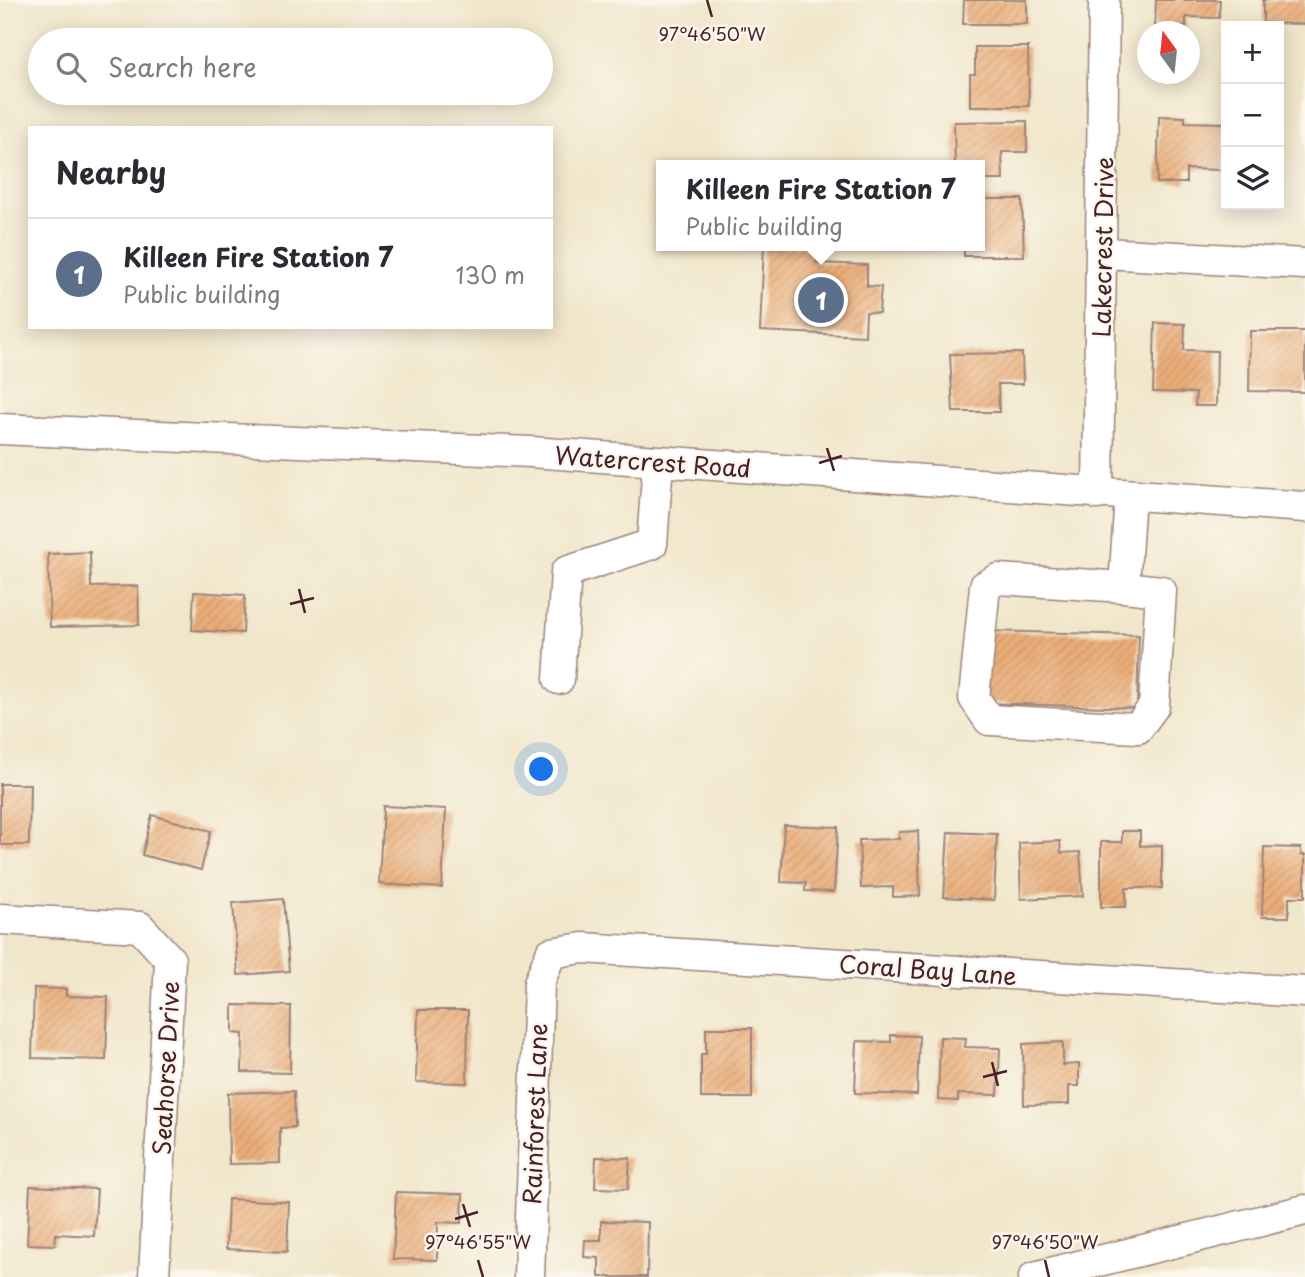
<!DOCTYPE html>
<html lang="en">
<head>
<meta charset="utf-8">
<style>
	:root { --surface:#fff; --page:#f2f2f3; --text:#2b2b33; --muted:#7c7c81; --line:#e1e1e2; --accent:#d1495b }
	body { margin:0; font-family:"Playpen Sans",sans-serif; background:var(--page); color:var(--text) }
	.controls { position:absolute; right:21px; top:21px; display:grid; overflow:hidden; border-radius:0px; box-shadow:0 4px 18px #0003 }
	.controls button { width:63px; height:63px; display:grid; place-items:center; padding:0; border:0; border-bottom:2px solid var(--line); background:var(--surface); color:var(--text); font:35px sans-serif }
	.compass { position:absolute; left:1137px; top:21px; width:63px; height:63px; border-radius:50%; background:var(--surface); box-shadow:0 4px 18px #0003; rotate:345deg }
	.you { position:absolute; left:542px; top:770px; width:24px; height:24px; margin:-18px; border:5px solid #fff; border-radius:50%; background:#1a73e8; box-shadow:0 0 0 10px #1a73e833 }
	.badge { display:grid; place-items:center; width:46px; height:46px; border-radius:50%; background:var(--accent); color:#fff; font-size:23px; font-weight:700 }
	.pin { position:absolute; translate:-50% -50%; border:4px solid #fff; box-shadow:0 2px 7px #0006 }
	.popup { position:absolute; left:656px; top:160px; width:329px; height:91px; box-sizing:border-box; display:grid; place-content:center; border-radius:0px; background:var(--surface); filter:drop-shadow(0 2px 5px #0005); font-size:23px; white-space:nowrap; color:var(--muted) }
	.popup b { font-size:26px; color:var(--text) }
	.popup::after { content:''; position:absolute; left:50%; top:100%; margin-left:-14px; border:14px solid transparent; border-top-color:var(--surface) }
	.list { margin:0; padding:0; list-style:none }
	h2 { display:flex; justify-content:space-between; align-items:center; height:91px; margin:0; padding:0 28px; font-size:30px }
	h2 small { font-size:23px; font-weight:400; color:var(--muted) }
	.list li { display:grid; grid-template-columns:46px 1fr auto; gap:21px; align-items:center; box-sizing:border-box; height:112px; padding:0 28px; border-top:2px solid var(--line) }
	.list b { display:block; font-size:26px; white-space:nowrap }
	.list p { margin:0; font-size:23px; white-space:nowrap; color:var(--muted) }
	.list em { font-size:23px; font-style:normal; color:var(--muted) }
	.icon { flex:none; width:38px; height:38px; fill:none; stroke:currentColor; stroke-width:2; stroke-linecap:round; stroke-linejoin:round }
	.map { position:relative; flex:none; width:1305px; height:1277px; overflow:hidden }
	.search { position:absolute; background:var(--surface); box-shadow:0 4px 18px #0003; left:28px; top:28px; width:525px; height:77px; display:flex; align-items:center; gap:18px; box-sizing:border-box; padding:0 24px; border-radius:38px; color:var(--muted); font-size:26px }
	.panel { position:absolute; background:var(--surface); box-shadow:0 4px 18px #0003; left:28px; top:126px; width:525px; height:203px; border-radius:0px }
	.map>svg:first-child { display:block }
	.building { fill:url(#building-hatch) }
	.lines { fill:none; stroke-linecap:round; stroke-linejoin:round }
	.minor-casing { stroke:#9d827a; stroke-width:33 }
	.minor { stroke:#fff; stroke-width:30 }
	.ticks { fill:none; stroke:#4a1f2b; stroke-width:2.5 }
	.labels { text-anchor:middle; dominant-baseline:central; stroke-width:5; stroke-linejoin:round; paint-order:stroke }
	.street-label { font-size:24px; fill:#4a1f2b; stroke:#fbf7ec }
	.ticks-label { font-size:18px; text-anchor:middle; fill:#4a1f2b; stroke:#fbf7ec; stroke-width:5; stroke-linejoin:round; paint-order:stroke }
</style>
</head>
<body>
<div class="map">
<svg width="1305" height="1277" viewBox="0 0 1305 1277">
	<defs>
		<pattern id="building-hatch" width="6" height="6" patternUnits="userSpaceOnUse" patternTransform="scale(1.75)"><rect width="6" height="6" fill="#eaad78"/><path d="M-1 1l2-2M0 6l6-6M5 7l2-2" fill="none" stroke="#ca9468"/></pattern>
	</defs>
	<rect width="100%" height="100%" fill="#fbf7ec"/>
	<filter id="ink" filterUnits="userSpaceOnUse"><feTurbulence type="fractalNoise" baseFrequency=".0143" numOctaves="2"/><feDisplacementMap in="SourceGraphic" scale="14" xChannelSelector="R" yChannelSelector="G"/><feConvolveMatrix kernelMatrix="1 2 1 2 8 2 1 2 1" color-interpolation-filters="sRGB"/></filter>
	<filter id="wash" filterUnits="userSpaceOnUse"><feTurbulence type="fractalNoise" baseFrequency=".00686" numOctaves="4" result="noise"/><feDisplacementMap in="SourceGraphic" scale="28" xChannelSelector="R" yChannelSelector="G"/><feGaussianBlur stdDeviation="1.57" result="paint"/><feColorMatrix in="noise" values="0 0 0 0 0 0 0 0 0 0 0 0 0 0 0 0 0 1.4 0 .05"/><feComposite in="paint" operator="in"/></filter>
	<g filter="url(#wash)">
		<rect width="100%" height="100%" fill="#f0e6ca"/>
		<g id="blocks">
			<!-- building -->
			<path class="building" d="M964 0H1027V24H963Z
				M1156 0H1220L1219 18 1186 17V27L1155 26Z
				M1263 0H1305V24L1263 23Z
				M975 47H1028L1029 106H970V74H975Z
				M1159 116 1185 117V122L1225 123 1224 170 1186 169V183H1157Z
				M1027 121V152H1002L1003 180H980V165H955L954 122Z
				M980 199H1022L1024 256H964V246H980Z
				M764 246 818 247 817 263 867 265V286L881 287 879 313 866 312 865 336 760 331Z
				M1155 323 1185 324 1184 350 1217 351 1216 406H1195L1196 393 1153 392Z
				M1250 331H1305V392L1249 391Z
				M1022 353 1023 384H998L999 412H953L950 354Z
				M90 552 91 587 138 586 139 625 50 627 48 554Z
				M194 592 245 595 243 633 192 630Z
				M985 631 1139 635 1137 708 983 703Z
				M0 784H30L29 845H0Z
				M383 806 446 809 442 888 379 884Z
				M152 815 211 831 201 870 142 855Z
				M784 825 838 827 834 892 805 891 806 883 781 882Z
				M918 831 920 896 893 897V887L861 888 859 840 899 839V832Z
				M1122 831H1140V846L1162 845V888H1126V907H1101V842H1122Z
				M948 832 997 834 994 900 944 897Z
				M1060 841 1061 853 1080 852 1083 896 1021 899 1019 843Z
				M1264 847 1301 848V855H1305V897H1289V917H1262Z
				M283 899 289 971 238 975 233 903Z
				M34 988 66 989V996L108 997 106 1060 32 1058Z
				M233 1005 291 1006 290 1073 242 1072 243 1034 233 1033Z
				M418 1010H468L467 1083 416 1082Z
				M706 1028H752V1098H701V1054H706Z
				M891 1035 919 1036 917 1095 855 1093 857 1041 891 1042Z
				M940 1037 966 1038 965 1047 1000 1048 998 1095 958 1094V1101L938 1100Z
				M1063 1042V1065L1079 1064V1086H1069V1104L1024 1105 1023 1044Z
				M294 1091 295 1127 280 1128V1163L229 1164 228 1093Z
				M596 1157 630 1158 628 1189 595 1188Z
				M30 1186 97 1189 94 1236 56 1234 55 1245 27 1244Z
				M396 1192 463 1194 462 1223 438 1222 437 1260 393 1259Z
				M228 1199 289 1202 287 1252 226 1249Z
				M601 1221 648 1222 647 1277H599V1258L584 1257 585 1240H601Z"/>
		</g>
	</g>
	<g filter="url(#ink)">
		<use href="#blocks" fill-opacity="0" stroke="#9d827a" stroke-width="2"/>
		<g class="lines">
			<!-- minor casing -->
			<g class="minor-casing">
				<path id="minor" d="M1103 253 1305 264
					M0 429 531 452 1305 507
					M1098 494 1104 0
					M1124 587 1161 591 1154 706 1138 728 989 720 974 698 985 586 998 579 1124 587 1130 495
					M559 679 566 572 652 544 658 462
					M0 919 140 927 170 960 154 1277
					M529 1277 539 983 551 953 582 948 1305 992
					M1034 1277 1305 1210"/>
			</g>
			<!-- minor -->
			<use href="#minor" class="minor"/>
		</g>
	</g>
	<!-- ticks -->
	<path class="ticks" d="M707 0 712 17M827 448 834 471M819 463 842 456M299 589 305 613M290 604 314 598M992 1062 998 1086M983 1077 1007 1071M463 1204 470 1227M455 1219 478 1212M478 1260 483 1277M1045 1260 1049 1277"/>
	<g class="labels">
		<!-- street labels -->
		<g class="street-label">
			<text transform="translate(1102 247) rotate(-89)">Lakecrest Drive</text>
			<text transform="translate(653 461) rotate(4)">Watercrest Road</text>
			<text transform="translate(928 969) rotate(4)">Coral Bay Lane</text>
			<text transform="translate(165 1068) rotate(-87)">Seahorse Drive</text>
			<text transform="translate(534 1114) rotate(-88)">Rainforest Lane</text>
		</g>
	</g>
	<g class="ticks-label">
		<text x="712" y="41">97°46'50"W</text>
		<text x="478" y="1249">97°46'55"W</text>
		<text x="1045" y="1249">97°46'50"W</text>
	</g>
</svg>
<div class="controls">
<button>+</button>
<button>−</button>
<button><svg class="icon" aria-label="layers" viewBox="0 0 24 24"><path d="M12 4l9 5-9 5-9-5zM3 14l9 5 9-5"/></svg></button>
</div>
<svg class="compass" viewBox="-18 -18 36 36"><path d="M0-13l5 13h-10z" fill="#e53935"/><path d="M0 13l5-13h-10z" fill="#7c7c81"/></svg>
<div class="you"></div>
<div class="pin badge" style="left:821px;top:300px;background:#5c6f8a">1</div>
<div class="popup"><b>Killeen Fire Station 7</b>Public building</div>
<div class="search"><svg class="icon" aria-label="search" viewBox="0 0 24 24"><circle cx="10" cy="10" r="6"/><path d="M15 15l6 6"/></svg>Search here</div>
<section class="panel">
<h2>Nearby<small></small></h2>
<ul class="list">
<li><span class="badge" style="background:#5c6f8a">1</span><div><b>Killeen Fire Station 7</b><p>Public building</p></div><em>130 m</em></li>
</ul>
</section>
</div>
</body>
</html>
